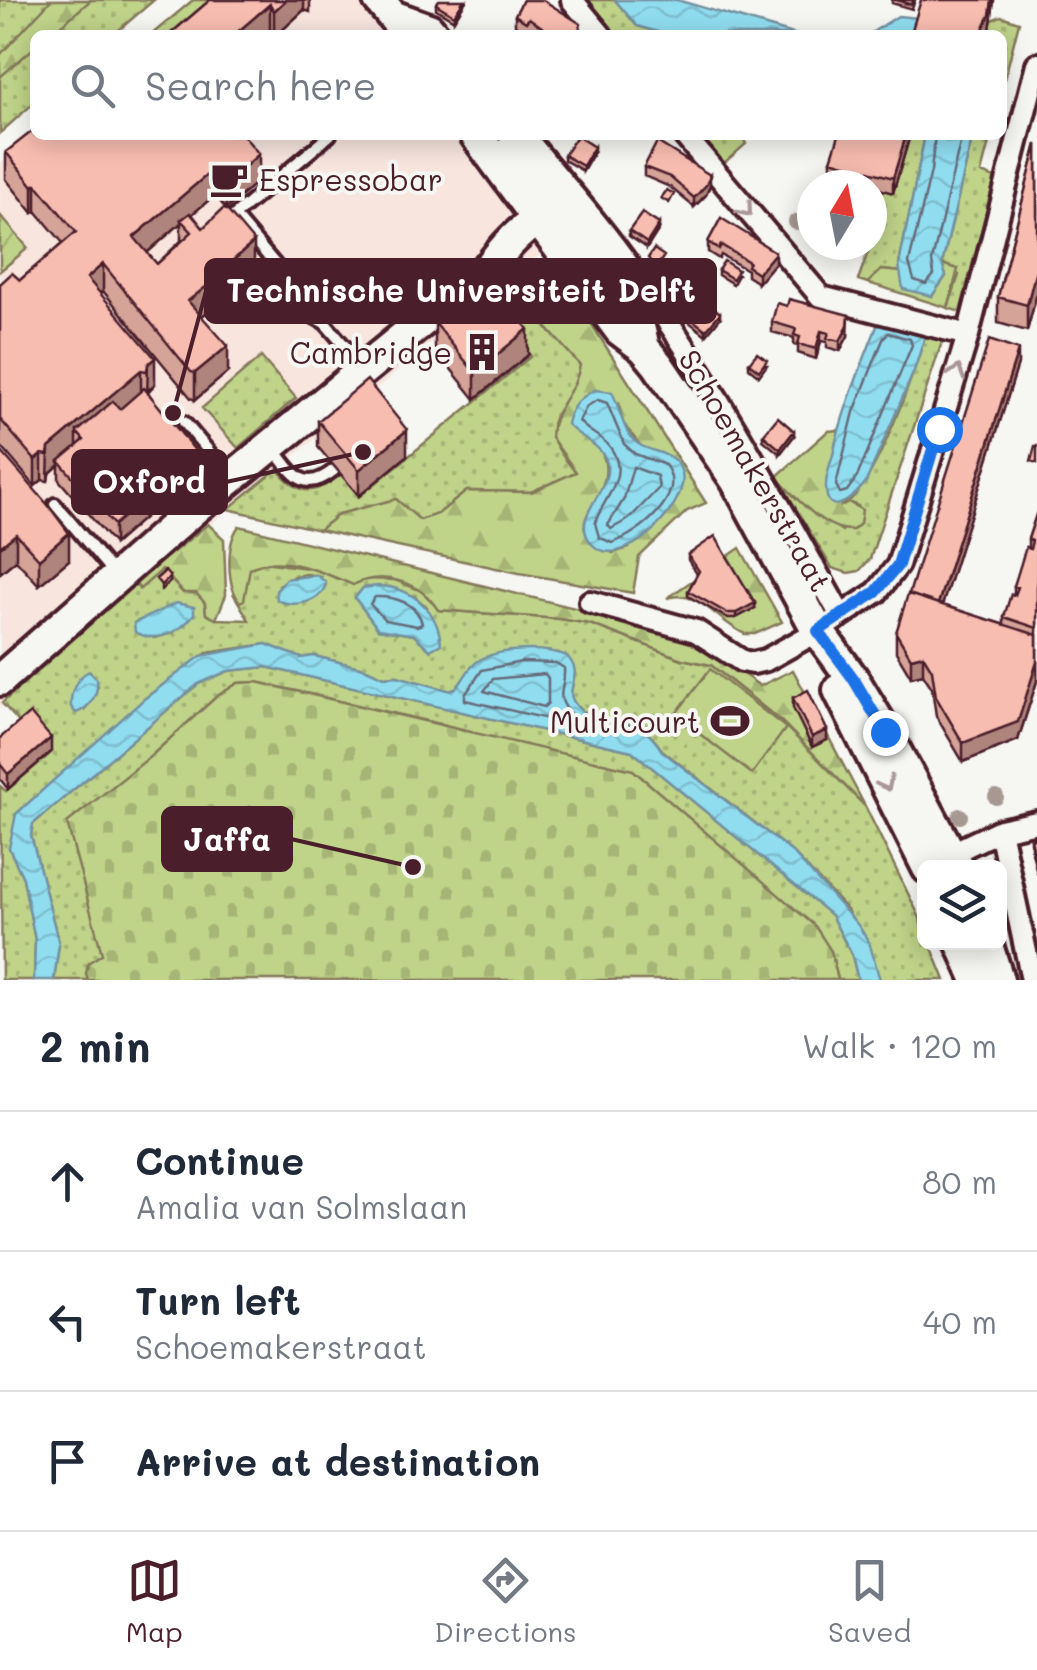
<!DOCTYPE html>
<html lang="en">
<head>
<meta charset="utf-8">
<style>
	:root { --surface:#fff; --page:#f2f2f3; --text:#1f2937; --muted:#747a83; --line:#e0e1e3; --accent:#4a1f2b }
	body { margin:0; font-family:Mali,sans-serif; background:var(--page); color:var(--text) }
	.controls { position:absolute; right:30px; bottom:30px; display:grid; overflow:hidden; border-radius:15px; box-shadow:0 5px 25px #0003 }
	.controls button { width:90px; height:90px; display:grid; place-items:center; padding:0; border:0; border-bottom:2px solid var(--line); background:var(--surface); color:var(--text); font:50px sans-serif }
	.compass { position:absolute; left:797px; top:170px; width:90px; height:90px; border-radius:50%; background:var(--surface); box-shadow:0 5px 25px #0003; rotate:10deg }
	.stop { position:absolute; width:30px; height:30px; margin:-22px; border:8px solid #1a73e8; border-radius:50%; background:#fff }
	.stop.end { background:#1a73e8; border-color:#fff; box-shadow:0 2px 10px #0008 }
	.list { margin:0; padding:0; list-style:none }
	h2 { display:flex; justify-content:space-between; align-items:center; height:130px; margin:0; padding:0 40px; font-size:42px }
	h2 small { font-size:32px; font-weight:400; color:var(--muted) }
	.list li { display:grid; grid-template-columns:65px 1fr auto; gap:30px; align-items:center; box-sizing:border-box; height:140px; padding:0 40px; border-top:2px solid var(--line) }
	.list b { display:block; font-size:38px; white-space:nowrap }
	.list p { margin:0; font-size:32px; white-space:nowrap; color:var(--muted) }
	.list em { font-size:32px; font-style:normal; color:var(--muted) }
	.icon { flex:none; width:55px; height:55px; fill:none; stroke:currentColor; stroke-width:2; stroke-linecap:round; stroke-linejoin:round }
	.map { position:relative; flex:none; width:1037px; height:980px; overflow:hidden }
	.search { position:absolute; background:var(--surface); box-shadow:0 5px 25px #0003; left:30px; right:30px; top:30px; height:110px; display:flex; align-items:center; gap:25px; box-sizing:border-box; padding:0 35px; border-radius:15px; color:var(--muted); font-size:38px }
	.sheet { height:550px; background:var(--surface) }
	nav { display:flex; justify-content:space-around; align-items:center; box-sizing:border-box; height:140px; border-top:2px solid var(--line); background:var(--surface); font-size:28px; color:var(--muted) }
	nav a { display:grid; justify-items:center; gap:5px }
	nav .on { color:var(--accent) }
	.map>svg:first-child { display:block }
	.built { fill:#f7e5de }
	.grass { fill:url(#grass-dots); stroke:#84795a; stroke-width:2.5; fill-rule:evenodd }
	.forest { fill:url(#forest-firs); stroke:#84795a; stroke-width:2.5; fill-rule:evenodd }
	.cemetery { fill:url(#cemetery-stones); stroke:#84795a; stroke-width:2.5 }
	.garden { fill:url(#garden-furrows); stroke:#84795a; stroke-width:2.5 }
	.pitch { fill:#bfd389; stroke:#84795a; stroke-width:2.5 }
	.water { fill:url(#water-waves); stroke:#7491a1; stroke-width:2.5 }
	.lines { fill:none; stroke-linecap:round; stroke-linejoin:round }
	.shore { stroke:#666b7a; stroke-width:2.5 }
	.lane-casing { stroke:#4a1f2b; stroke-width:18 }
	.street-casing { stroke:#4a1f2b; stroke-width:28 }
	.secondary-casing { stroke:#4a1f2b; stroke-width:38 }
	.lane { stroke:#f6f6f2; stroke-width:10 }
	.street { stroke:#f6f6f2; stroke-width:20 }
	.secondary { stroke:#f6f6f2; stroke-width:30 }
	.tree { fill:#a79891 }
	.wall { fill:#d5a398; stroke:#4a1f2b; stroke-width:2.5; fill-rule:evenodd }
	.shaded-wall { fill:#ae847c; stroke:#4a1f2b; stroke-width:2.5 }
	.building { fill:#f8bdb1; stroke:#4a1f2b; stroke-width:2.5 }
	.oneway { stroke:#a99598 }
	.route { stroke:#1a73e8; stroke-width:12 }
	.labels { text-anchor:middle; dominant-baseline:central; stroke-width:8; stroke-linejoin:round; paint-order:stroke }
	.poi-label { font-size:30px; fill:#4a1f2b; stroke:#f6f6f2; text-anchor:end }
	.street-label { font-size:30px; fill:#4a1f2b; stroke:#f6f6f2 }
	.leader { fill:none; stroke:#4a1f2b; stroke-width:4 }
	.callout-dot { fill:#4a1f2b; stroke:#f6f6f2; stroke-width:4 }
	.callout { fill:#4a1f2b; stroke:#4a1f2b; stroke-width:4 }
	.callout-label { font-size:32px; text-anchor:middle; font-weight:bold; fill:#fff }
</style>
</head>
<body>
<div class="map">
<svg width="1037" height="980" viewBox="0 0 1037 980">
	<defs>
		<pattern id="grass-dots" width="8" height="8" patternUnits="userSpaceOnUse" patternTransform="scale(2.5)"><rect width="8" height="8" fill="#bfd389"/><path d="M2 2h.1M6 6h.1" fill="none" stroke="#a6b576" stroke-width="1.8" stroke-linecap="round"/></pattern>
		<pattern id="forest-firs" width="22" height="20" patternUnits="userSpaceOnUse" patternTransform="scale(2.5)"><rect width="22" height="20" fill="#bfd389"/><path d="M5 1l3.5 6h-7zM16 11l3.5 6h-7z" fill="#a6b576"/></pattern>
		<pattern id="cemetery-stones" width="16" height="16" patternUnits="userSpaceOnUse" patternTransform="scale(2.5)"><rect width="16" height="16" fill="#bfd389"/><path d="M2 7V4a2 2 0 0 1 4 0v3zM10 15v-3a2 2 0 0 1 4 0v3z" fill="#a6b576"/></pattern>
		<pattern id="garden-furrows" width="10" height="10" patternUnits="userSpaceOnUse" patternTransform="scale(2.5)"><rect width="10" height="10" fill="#bfd389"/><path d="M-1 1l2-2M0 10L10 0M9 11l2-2" fill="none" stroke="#a6b576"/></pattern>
		<pattern id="water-waves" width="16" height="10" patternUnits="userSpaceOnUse" patternTransform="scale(2.5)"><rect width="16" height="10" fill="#90ddf0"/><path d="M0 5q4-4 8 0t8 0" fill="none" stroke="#7ebdce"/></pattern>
	</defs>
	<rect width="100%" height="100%" fill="#f6f6f2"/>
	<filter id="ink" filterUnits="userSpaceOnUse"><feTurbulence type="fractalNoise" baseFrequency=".01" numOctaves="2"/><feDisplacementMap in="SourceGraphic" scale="20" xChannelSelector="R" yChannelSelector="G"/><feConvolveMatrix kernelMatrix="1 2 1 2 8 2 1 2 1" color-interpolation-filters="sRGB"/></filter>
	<g filter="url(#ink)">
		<!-- built -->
		<path class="built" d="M197 0H392L419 35H155Z
			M35 135H497L571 229 166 561 0 709V164Z"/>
		<!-- grass -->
		<path class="grass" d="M0 0H154L113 35H35V102L0 133Z
			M193 0H236L194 35H151Z
			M584 0H615L637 26 668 35H615Z
			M1001 16 1019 22 1002 89V35H988L992 20Z
			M701 135H742L746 144 724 163Z
			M910 135H925L899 265 901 272 881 270 868 283 858 280 877 227 872 222V187L893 192Z
			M973 135H991L981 173 995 178 960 312 948 308 959 275 942 264Z
			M510 287 580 365C572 416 523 414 576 472L531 492 467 491 438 514 420 520 411 513 339 514 319 530 228 509 277 469C300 497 314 496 341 474L360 496 531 356 489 306Z
			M926 333 944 336 870 559 859 571 848 573 832 568 776 477 797 499 842 531 858 506 848 502C877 480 915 370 926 333Z
			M261 357 296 398 238 448 202 408Z
			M264 562 315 569 336 578 395 580 422 591 439 610 560 619 590 624 682 659 711 665 781 722 865 806 920 918 924 942 930 943 945 980H880L847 910 792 852 662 750C632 703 604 742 570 698L573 682 559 653C531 650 495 648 473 668 463 675 462 686 451 691L397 676 384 677 364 668 314 656 301 658 266 644 207 653 144 699 9 848 23 878 35 940 34 980H2L0 786 6 791 52 752 31 726 25 729 2 703 135 583 139 589 161 569 183 593H196L205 603 206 614 216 619 249 620 233 593 239 602 250 568ZM307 574 320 577 300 603 294 602 279 585 294 576ZM390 587 414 596 427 607 430 650 414 635 378 629 355 598 363 588ZM163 611 173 633 154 638 136 622ZM90 671 98 686 85 709 80 678Z
			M266 667 632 751 831 915 852 956 858 980H838L831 951 471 731 257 682 238 683 216 697 151 756 102 955 86 974 88 980H54L59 944 31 835 33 824 198 684 228 671Z"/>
		<!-- forest -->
		<path class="forest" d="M51 0H91L50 35H35V47L0 77V55Z
			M942 264 958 269 948 308 868 283 881 270 901 272 903 277 932 296 946 276Z
			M528 282 587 317 706 503 687 511 639 557 633 593 519 573 319 530 339 514 396 499 420 520 438 514 467 491 531 492 576 472 551 437C554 404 576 393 580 365L510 287ZM619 405 623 423 640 445 629 548 613 553C544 524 625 499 601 451Z
			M839 430 834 449 841 506 848 502 862 510 860 524 853 530C825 532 795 497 776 477L828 431Z
			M208 524 224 539 226 595 216 619 206 614 205 603 196 593H184L162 570 140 589 135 583Z
			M239 526 677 633 704 646 760 686 793 670 865 806 781 721 711 665 682 659 590 624 560 619 438 610C421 582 383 570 353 585 323 572 282 553 250 568L244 600 240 602C226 585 226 543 239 526Z
			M740 548 782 622 755 634H745C717 622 700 588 667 598Z"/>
		<!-- cemetery -->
		<path class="cemetery" d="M257 682 633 770 815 926 831 951 838 980H88L86 974 88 963 102 954 67 823 151 756 216 697 238 683Z"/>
		<!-- garden -->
		<path class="garden" d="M0 215 28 248 0 271Z"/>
		<!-- pitch -->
		<path class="pitch" d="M710 669 786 728 752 774 675 715Z"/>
		<!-- water -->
		<path class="water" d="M615 0H677L797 35H668L637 26Z
			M898 16 920 18 915 35H868Z
			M925 135H973L942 264 946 276 932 296 903 289 899 265Z
			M879 321 926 333 914 371 866 482C855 497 825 523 826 485 826 476 830 464 833 455 843 408 862 365 879 321Z
			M595 390 612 392C621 409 622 434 640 445 656 454 676 452 682 473 690 506 619 575 592 544 567 516 616 490 606 460 600 444 578 437 567 424 571 406 579 398 595 390Z
			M316 575 326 582C323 603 294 608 277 600L276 591 286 579Z
			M378 586C412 587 438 610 441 644L430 650 414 635 378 629 355 598 363 588Z
			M176 603 194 607V614C180 633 156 644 135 632L134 623Z
			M266 644 301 658 314 656 364 668 384 677 397 676 451 691C464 685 465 669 478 661 498 648 545 647 567 656 590 681 551 690 588 716 616 737 634 706 662 751L792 852 858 925 869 942 880 980H858L852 955 831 915 632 751 266 667 228 671 198 684 33 824 31 835 59 944 54 980H34L35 940 23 878 9 848 16 814 144 699 201 656Z
			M89 671 97 679C99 694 90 708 76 713L71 707C70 692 76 678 89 671Z"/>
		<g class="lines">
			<!-- shore -->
			<path class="shore" d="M935 135 931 171 909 263 914 280 926 284 934 275 932 261 962 135
				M888 333 910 339 912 345 857 477 847 491 840 493 836 485 854 412 884 337Z
				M598 400 607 403 624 444 635 454 665 465C689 495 639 534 612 543L599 537 595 523C603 498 631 476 610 447 602 436 587 432 579 421L587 406Z
				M633 467 657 476 659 488 629 519 611 529 608 525 624 499Z
				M375 597C394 596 418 603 422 624L417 626 385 620 370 604Z
				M521 662 556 663 564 668C566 692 551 694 575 719L574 725 465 700V695L482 670Z
				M545 674 548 678V703L544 707 484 691 493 679Z"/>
			<!-- lane casing -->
			<g class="lane-casing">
				<path id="lane" d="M303 297 315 301 325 323 362 366
					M325 323 312 316 303 297 234 216 330 135
					M184 422 229 475
					M275 450C294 475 304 494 334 470
					M55 504 116 576"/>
			</g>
			<!-- street casing -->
			<g class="street-casing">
				<path id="street" d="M572 0 601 35
					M390 10 432 25 440 35
					M523 135C562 182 602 227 637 277 714 384 777 501 841 616
					M684 135 821 297 968 335
					M590 602 696 631 742 661 753 663 766 660 818 631 877 592 898 565 968 335 1037 64
					M1000 830 1032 980
					M942 858 1000 830 1037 822"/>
			</g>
			<!-- secondary casing -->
			<g class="secondary-casing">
				<path id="secondary" d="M379 0 408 35
					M476 135 620 330 644 348 658 365 736 480 818 631 853 679 885 732 958 868
					M512 149 636 314 644 348
					M0 680 195 508 491 265C510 240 530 220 560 209
					M839 690 928 868
					M961 942 978 980
					M986 942 998 980"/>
			</g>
			<!-- lane -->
			<use href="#lane" class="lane"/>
			<!-- street -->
			<use href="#street" class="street"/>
			<!-- secondary -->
			<use href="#secondary" class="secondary"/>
		</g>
		<!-- trees -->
		<g class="tree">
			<circle cx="796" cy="222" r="8"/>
			<circle cx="996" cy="797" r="8"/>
			<circle cx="960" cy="816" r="8"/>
		</g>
		<!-- wall -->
		<path class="wall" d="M210 0H310V12L304 10 277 35H273L270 30 265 35H169Z
			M466 0 454 20 436 9V4Z
			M523 0 580 35H541L529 28 526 32 515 25V15Z
			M892 0H915L912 9 892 3Z
			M994 0 990 30 987 35H912V30Z
			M243 135 259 180 226 209 215 195 192 214 203 228 254 269 231 289 230 294 201 317 228 372 195 400 191 398 103 291 100 293 155 384 148 392 197 471 114 544 59 480V465L49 474 48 481 42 480 35 486 0 445V284L20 280 63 243 36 211 33 213 6 179V152L48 137ZM181 223V241L157 264 147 253Z
			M910 135 893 193 872 187V185H867L831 174V160Z
			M1037 144V293L1027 331 998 323V297Z
			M594 152 583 171 564 160V155Z
			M644 167 710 185 706 195 694 207 670 187 644 176Z
			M721 218 775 263 758 283 747 276V270L721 255 719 259 708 252V242Z
			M659 229 647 248 629 236V231Z
			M718 270 738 275 733 284 718 275Z
			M787 306 849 315 848 336 840 351 827 347V342L821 341 816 359 798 353V346L794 345V338L772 332V322Z
			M689 317 720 318 706 335 689 322Z
			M435 323 528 355 475 399 435 349Z
			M749 363 767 365 759 376 749 368Z
			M1018 364 942 605 1004 625V617L1014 595V586L1028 548V539L1037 512V681L1018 740 963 762 936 716 932 688 923 674 911 677 896 652V633L909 594Z
			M318 421 407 456 359 496 318 447Z
			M763 435 794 436 780 454 763 440Z
			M0 450 69 560 39 585 16 560 0 573Z
			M688 555 755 608 736 618H727L688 596V591L697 574 688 560Z
			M793 698 827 740 812 747 793 708Z
			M0 738 51 752 8 789 0 779Z
			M1037 837V873L1031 848V839Z"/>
		<!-- shaded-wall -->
		<path class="shaded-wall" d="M286 0H304V10L277 35H274V11Z
			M464 0 466 1 454 20V15Z
			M992 0H994L990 30 987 35H980Z
			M270 4V30L265 35H234Z
			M906 135H910L893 193V178Z
			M594 147V152L583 171V166Z
			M259 154V180L226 209V183Z
			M215 168V195L183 222 181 220V223L134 264V237Z
			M710 175V185L706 195 694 207V198Z
			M36 184V211L33 213V186Z
			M659 224V229L647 248V243Z
			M254 242V269L231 289 230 294 188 327V301Z
			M775 253V263L758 283V273Z
			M103 264V291L87 304V278Z
			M1037 266V293L1027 331V305Z
			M720 313V318L706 335V330Z
			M848 326V336L840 351V341Z
			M528 329V355L475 399V373Z
			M821 331V341L816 359V349Z
			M228 346V372L195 400V373Z
			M1018 350V364L937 622V607Z
			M155 358V384L148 390 147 397 148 364Z
			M141 370V396L84 440 77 432V451L59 461V465L49 474 48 481 49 448Z
			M407 430V456L359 496V470Z
			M794 431V436L780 454V449Z
			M197 453V471L114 544V525Z
			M42 454V480L35 486V460Z
			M69 533V560L39 585V559Z
			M16 534V560L0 573V547Z
			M170 577V582L161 590V585Z
			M755 603V608L736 618V613Z
			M923 655V674L911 677V658Z
			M1037 662V681L1018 740 963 762V743Z
			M827 730V740L812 747V737Z
			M51 738V752L8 789V774Z"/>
		<!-- building -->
		<path class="building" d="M210 0H286L274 11 270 4 234 35H169Z
			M439 0H464L454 15 436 4Z
			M523 0H543L581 24 578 34 553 35 529 18 526 22 515 15Z
			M897 0H913L912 5Z
			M921 0H992L990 15 980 35H929L912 30Z
			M35 129V135H47L48 137 51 135H243L259 154 226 183 215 168 134 237 157 264 192 232 181 220 190 213 203 228 223 209 227 210 254 242 231 262 230 268 188 301 228 346 195 373 191 372 103 264 87 278 155 358 148 364 147 371 141 370 49 448 48 455 42 454 35 460 0 419V284L12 273 20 280 76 232 36 184 33 186 6 152Z
			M839 135H906L893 178 831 160Z
			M577 136 594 147 583 166 564 155Z
			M657 142 710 175 706 185 694 198 670 177 644 167Z
			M1037 144V266L1027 305 998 297Z
			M667 190 674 194 669 203 661 198Z
			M642 213 659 224 647 243 629 231Z
			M721 218 774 251 775 253 758 273 747 266 749 262 721 245 719 249 708 242Z
			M654 249 664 256 656 268 648 258Z
			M724 261 738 270 733 279 718 270Z
			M487 280 528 329 475 373 435 323Z
			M704 299 720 313 706 330 689 317Z
			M789 299 849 315 848 326 840 341 827 338 829 333 821 331 816 349 798 344 800 337 794 335 796 329 772 322 777 303 787 306Z
			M989 340 1018 350 938 604 909 594Z
			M757 353 767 360 759 371 749 363Z
			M367 380 407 430 359 470 318 421Z
			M144 388 197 453 114 525 59 461 84 440 77 432 113 401 120 409Z
			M778 417 794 431 780 449 763 435Z
			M1035 446H1037V463L1031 461Z
			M0 450 48 505 69 533 39 559 16 534 0 547Z
			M1037 512V628L1004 617 1011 594 1015 595 1018 587 1014 586 1026 547 1030 549 1032 541 1028 539Z
			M715 536 755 603 736 613H727L688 591 699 571 688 555Z
			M165 571 170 577 161 585 156 579Z
			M908 594 1037 635V662L1018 722 963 743 936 697 932 670 923 655 911 658 896 633Z
			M808 690 827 730 812 737 793 698Z
			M30 713 51 738 8 774 0 764V738Z
			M1037 837V863L1031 839Z"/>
		<!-- one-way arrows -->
		<defs><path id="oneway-chevron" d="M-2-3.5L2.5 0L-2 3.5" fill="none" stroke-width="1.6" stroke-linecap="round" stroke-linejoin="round" transform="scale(2.5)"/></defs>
		<g class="oneway">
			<use href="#oneway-chevron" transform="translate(746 210) rotate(50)"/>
			<use href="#oneway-chevron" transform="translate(957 372) rotate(-73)"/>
			<use href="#oneway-chevron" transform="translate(886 784) rotate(63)"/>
		</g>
	</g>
	<g class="lines" filter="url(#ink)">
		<!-- route -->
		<path class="route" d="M885 732 853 678 818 631 876 592 898 565 939 429"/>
	</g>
	<!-- icons -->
	<defs>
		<g id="cafe-bare" transform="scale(3)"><path d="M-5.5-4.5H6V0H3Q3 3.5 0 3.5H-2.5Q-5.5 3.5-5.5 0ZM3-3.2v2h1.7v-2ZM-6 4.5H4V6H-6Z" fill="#4a1f2b" stroke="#f6f6f2" stroke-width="2.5" paint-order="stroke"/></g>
		<g id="building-bare" transform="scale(3)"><path d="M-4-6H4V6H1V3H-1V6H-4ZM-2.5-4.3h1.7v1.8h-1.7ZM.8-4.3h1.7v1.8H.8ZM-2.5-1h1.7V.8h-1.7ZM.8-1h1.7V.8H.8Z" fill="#4a1f2b" stroke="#f6f6f2" stroke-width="2.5" paint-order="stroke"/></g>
		<g id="stadium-bare" transform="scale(3)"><path d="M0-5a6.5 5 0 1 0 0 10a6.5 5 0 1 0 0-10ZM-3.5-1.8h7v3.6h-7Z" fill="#4a1f2b" stroke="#f6f6f2" stroke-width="2.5" paint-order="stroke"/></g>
	</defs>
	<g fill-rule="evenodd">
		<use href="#cafe-bare" x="229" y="179"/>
		<use href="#building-bare" x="482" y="352"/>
		<use href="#stadium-bare" x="730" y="721"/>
	</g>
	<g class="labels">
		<!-- poi labels -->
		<g class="poi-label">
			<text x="259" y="179" text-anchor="start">Espressobar</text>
			<text x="452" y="352">Cambridge</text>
			<text x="700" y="721">Multicourt</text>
		</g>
		<!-- street labels -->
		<g class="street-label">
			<text transform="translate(756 470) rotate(60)">Schoemakerstraat</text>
		</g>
	</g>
	<!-- callouts -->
	<path class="leader" d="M173 413L206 291M363 452L226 482M413 867L291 839"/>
	<g class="callout-dot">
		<circle cx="173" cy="413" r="10"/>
		<circle cx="363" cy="452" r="10"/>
		<circle cx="413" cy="867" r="10"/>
	</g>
	<g class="callout">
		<rect x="206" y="260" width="509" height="62" rx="10"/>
		<rect x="73" y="451" width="153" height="62" rx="10"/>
		<rect x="163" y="808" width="128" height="62" rx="10"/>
	</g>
	<g class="callout-label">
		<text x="461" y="302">Technische Universiteit Delft</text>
		<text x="149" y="493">Oxford</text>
		<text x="227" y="851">Jaffa</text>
	</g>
</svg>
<div class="controls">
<button><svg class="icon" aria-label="layers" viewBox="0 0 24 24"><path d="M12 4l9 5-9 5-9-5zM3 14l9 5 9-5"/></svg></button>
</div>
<svg class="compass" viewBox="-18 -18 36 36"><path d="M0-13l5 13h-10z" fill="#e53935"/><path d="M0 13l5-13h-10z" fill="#747a83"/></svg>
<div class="stop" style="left:939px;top:429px"></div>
<div class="stop end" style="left:885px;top:732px"></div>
<div class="search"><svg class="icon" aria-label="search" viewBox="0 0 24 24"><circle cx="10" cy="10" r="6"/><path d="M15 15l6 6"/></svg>Search here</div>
</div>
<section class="sheet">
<h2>2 min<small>Walk · 120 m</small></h2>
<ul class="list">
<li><svg class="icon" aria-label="ahead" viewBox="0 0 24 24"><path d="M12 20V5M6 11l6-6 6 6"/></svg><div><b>Continue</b><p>Amalia van Solmslaan</p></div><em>80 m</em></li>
<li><svg class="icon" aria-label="left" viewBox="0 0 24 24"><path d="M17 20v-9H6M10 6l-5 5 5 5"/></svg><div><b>Turn left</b><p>Schoemakerstraat</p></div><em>40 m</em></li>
<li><svg class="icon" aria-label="arrive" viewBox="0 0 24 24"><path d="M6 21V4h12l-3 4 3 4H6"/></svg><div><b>Arrive at destination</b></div></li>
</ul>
</section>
<nav>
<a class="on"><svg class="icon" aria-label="map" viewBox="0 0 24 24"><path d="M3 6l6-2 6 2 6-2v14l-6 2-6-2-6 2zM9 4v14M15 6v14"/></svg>Map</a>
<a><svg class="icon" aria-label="directions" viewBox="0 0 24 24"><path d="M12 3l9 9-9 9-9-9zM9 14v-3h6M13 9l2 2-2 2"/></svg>Directions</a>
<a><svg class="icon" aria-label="saved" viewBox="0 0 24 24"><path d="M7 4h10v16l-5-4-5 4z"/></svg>Saved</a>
</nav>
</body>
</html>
